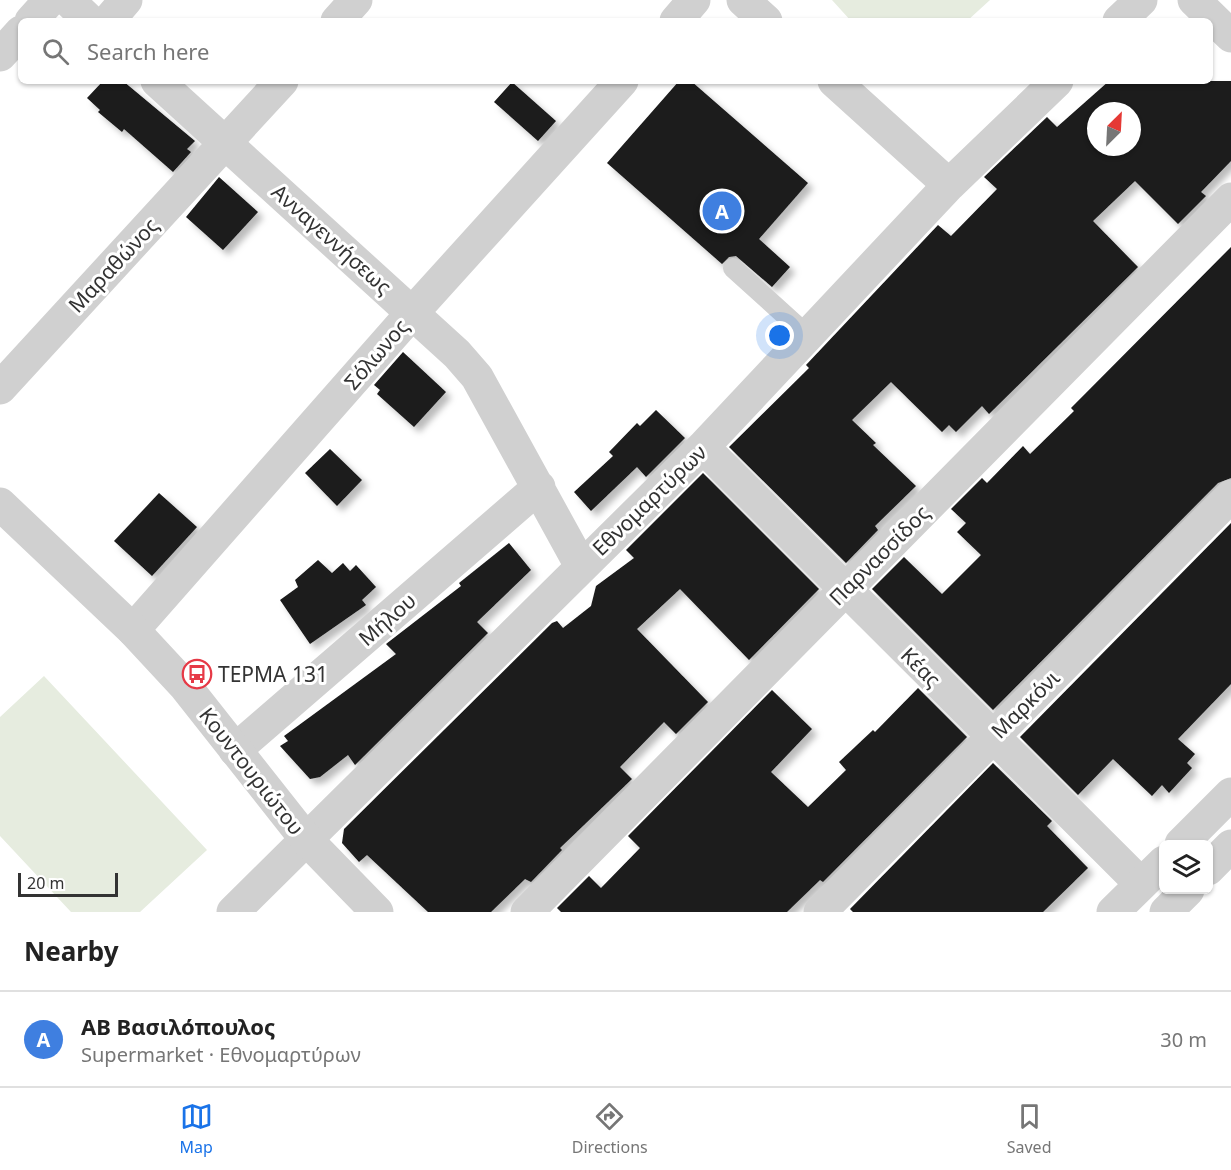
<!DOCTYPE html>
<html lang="en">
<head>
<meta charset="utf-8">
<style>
	:root { --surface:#fff; --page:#f2f2f2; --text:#222; --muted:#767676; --line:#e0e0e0; --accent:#1a73e8 }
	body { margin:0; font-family:"Noto Sans",sans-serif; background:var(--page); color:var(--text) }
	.controls { position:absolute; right:18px; bottom:18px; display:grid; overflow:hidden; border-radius:9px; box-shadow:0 2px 4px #0004 }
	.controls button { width:54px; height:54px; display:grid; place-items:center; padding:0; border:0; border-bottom:2px solid var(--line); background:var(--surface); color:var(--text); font:30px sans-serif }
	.compass { position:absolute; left:1087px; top:102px; width:54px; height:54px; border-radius:50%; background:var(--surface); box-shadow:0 2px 4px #0004; rotate:24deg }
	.scale { position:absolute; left:18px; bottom:15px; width:100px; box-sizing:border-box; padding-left:6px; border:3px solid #333; border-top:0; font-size:16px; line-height:21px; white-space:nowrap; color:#333; -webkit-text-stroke:4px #fff; paint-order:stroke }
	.you { position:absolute; left:780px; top:336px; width:21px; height:21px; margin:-15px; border:4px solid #fff; border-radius:50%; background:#1a73e8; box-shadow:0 0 0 9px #1a73e833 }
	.badge { display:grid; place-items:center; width:39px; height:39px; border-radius:50%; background:var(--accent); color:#fff; font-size:20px; font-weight:700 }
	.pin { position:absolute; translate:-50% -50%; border:3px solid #fff; box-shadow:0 2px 6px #0006 }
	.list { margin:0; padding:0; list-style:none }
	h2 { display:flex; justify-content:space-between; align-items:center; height:78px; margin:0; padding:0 24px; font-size:26px }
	h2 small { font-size:20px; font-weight:400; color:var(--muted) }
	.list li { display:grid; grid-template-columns:39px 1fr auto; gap:18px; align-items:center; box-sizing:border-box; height:96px; padding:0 24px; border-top:2px solid var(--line) }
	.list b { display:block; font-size:22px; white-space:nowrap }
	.list p { margin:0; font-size:20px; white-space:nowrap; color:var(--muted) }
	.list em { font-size:20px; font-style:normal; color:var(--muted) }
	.icon { flex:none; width:33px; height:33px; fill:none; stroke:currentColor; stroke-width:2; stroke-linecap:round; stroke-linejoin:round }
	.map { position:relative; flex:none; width:1231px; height:912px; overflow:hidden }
	.search { position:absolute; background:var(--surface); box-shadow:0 2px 4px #0004; left:18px; right:18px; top:18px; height:66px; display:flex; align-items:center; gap:15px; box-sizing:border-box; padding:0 21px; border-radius:9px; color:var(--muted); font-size:22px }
	.sheet { height:174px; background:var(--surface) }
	nav { display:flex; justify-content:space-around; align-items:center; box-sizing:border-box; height:84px; border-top:2px solid var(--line); background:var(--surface); font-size:16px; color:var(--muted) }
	nav a { display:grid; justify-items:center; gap:3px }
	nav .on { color:var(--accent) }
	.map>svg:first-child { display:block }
	.park { fill:#e6ecdf }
	.building { fill:#1a1a1a; fill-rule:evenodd; filter:url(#shadow) }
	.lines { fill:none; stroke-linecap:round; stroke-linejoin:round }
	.service { stroke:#d0d0d0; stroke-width:20 }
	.minor { stroke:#d0d0d0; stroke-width:33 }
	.tertiary { stroke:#d0d0d0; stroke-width:33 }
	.labels { text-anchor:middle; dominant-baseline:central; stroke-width:6; stroke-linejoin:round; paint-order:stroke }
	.street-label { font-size:21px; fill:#333; stroke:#fff }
	.poi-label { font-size:21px; fill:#333; stroke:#fff; text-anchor:start }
</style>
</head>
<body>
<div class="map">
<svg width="1231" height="912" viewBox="0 0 1231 912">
	<defs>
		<filter id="shadow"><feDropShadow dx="5.5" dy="5.5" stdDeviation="3" flood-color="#0004"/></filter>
	</defs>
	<rect width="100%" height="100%" fill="#fff"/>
	<!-- park -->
	<path class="park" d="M832 0H990L967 21H851Z
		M44 676 207 850 140 912H71L0 836V717Z"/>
	<!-- building -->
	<path class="building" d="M103 81H123L195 141 187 149 191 152 173 172 124 129 122 132 98 112 100 110 87 98Z
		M679 81H691L808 183 759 239 790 267 772 287 736 256 729 257 722 264 607 163Z
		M1109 81H1231V161L1201 192 1206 196 1178 224 1135 181 1093 221 1138 267 989 414 982 406 956 432 949 425 942 432 891 382 852 420 876 443 873 445 916 486 875 526 878 530 846 563 729 447 809 368 806 365 938 225 951 236 997 189 984 177 1047 117 1057 127ZM1096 111H1132V147H1096Z
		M512 82 556 121 538 141 494 102Z
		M219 177 258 212 223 250 186 217Z
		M1231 247V478L1218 483 993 710 872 589 904 557 942 594 981 555 957 532 966 523 951 509 982 478 987 483 1023 446 1030 454 1074 411 1071 408Z
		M403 352 446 392 414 427 377 394 380 390 374 385Z
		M656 410 685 438 646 477 637 467 591 511 574 492 613 456 609 452 637 423 640 426Z
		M330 449 362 480 337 506 305 473Z
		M703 473 819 589 749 660 680 589 637 629 708 702 676 734 664 722 620 767 632 779 560 848 562 850 531 882 525 879 491 912H428L367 855 359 862 342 843 344 829 552 623 557 621 563 628 591 606 596 586 634 558 626 550Z
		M159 493 197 527 152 576 114 541Z
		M1231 523V684L1178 739 1195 754 1187 763 1192 768 1169 793 1162 785 1152 796 1113 759 1078 795 1020 737Z
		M509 543 531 570 477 622 488 633 355 765 348 755 320 777 310 779 280 746 288 741 284 736 396 654 386 644 461 586 459 583Z
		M318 560 332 573 343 563 350 571 356 565 376 587 362 600 366 605 310 644 280 600 298 587 295 580Z
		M918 688 967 737 823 882 820 880 787 912H561L557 908 589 876 601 888 640 848 628 836 772 690 812 729 771 772 808 807 846 770 839 762 873 730 875 732Z
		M993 763 1052 821 1047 826 1088 868 1043 912H853L850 909Z"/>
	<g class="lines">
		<!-- service -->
		<path class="service" d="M733 268 808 336"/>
		<!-- minor -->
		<path class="minor" d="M68 0 90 21
			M743 0 766 21
			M1194 0 1231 36
			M31 21 50 0
			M108 21 126 0
			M337 21 356 0
			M676 21 694 0
			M1119 21 1141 0
			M0 55 21 32
			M157 81 457 354 477 377 581 566
			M834 81 949 185
			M0 388 282 81
			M703 447 1141 884
			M133 630 413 312 622 81
			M235 750 539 487
			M233 912 703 447 949 185 1057 81
			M527 912 1231 199
			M820 912 1231 496"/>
		<!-- tertiary -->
		<path class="tertiary" d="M0 504 133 630 185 686 305 838 377 912
			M1181 844 1231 794
			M1208 869 1231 846
			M1113 912 1164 862
			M1166 912 1188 890"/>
	</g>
	<!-- icons -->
	<defs>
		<g id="bus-ring" transform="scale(1.5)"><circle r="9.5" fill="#fff" stroke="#e63946" stroke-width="1.5"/><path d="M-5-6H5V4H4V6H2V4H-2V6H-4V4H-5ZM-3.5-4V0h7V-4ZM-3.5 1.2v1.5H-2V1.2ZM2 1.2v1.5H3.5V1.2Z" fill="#e63946"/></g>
	</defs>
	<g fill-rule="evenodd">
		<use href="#bus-ring" x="197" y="674"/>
	</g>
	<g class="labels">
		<!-- street labels -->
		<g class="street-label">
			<text transform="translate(332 239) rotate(42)">Ανναγεννήσεως</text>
			<text transform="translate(113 265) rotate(-47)">Μαραθώνος</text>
			<text transform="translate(376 354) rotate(-49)">Σόλωνος</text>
			<text transform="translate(649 500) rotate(-44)">Εθνομαρτύρων</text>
			<text transform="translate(879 555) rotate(-45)">Παρνασσίδος</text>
			<text transform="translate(387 619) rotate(-41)">Μήλου</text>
			<text transform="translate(921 667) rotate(45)">Κέας</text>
			<text transform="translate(1025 704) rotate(-45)">Μαρκόνι</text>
			<text transform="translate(252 771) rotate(52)">Κουντουριώτου</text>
		</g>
		<!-- poi labels -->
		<g class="poi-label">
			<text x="218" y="674">ΤΕΡΜΑ 131</text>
		</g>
	</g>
</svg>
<div class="controls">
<button><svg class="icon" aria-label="layers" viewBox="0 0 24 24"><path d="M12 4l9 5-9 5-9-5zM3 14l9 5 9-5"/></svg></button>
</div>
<svg class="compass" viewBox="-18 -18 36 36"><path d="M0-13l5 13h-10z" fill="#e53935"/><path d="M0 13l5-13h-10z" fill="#767676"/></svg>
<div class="scale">20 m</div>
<div class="you"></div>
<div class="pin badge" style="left:722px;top:211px;background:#3f7fe0">A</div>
<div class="search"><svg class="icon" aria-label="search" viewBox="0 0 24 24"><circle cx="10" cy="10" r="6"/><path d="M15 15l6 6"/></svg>Search here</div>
</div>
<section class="sheet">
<h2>Nearby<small></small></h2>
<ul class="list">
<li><span class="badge" style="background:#3f7fe0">A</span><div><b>ΑΒ Βασιλόπουλος</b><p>Supermarket · Εθνομαρτύρων</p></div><em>30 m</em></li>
</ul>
</section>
<nav>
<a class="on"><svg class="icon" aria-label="map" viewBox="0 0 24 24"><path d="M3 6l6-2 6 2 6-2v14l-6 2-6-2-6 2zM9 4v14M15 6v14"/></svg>Map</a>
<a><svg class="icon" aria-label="directions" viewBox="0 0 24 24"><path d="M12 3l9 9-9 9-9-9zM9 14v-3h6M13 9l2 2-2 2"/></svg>Directions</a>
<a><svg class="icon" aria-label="saved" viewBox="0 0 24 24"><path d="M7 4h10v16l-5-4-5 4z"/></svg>Saved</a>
</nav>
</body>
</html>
